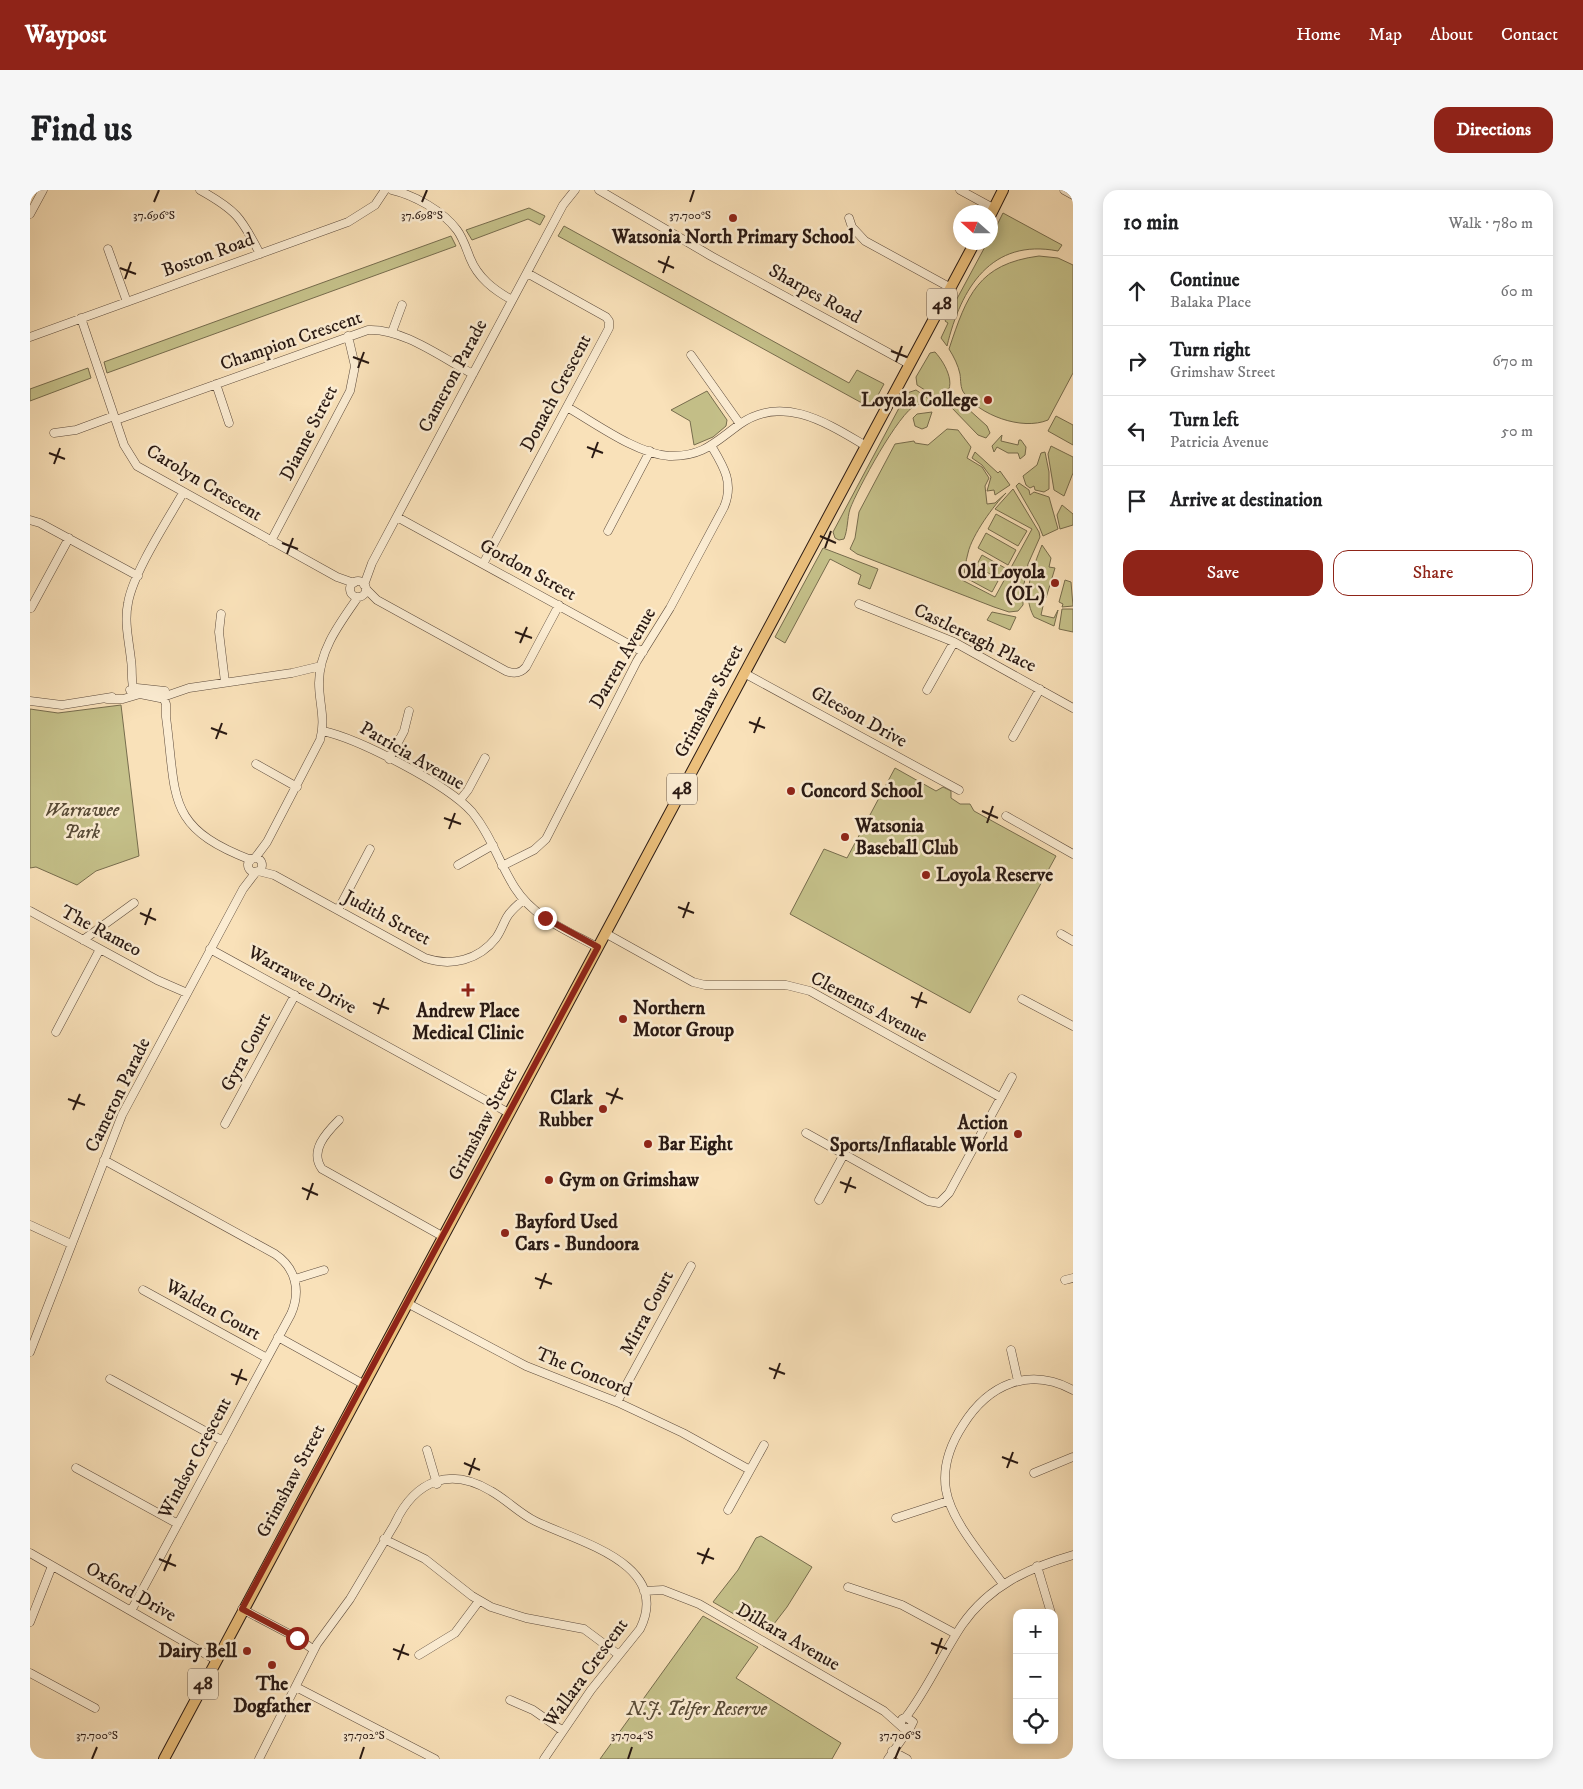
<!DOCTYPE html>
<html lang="en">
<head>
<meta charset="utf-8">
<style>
	:root { --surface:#fff; --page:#f6f6f6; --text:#202124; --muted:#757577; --line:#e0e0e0; --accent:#8f2418 }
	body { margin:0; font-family:"IM FELL DW Pica",serif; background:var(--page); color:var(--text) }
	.controls { position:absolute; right:15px; bottom:15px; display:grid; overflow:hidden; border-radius:10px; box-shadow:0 2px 12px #0003 }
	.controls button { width:45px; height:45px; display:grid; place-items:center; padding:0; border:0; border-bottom:1px solid var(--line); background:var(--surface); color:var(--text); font:25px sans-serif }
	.compass { position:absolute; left:923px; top:15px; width:45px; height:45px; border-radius:50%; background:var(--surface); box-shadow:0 2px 12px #0003; rotate:291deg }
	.stop { position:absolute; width:15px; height:15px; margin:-11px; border:4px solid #8f2418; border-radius:50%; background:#fff }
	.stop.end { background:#8f2418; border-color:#fff; box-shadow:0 1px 5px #0008 }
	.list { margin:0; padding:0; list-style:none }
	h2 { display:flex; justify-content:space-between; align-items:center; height:65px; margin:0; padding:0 20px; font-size:21px }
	h2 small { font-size:16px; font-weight:400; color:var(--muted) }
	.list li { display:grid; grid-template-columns:32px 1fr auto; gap:15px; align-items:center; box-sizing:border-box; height:70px; padding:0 20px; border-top:1px solid var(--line) }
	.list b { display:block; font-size:19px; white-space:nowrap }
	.list p { margin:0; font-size:16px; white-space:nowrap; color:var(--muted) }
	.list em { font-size:16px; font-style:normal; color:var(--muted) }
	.actions { display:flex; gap:10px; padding:15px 20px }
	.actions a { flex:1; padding:11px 0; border:1px solid var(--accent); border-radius:15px; text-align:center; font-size:18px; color:var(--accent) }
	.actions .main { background:var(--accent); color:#fff }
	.icon { flex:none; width:28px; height:28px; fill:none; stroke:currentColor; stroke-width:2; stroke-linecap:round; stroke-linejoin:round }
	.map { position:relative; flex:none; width:1043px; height:1569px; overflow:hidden; border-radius:15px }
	header { display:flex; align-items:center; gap:30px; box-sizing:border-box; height:70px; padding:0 25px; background:var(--accent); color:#fff }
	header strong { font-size:24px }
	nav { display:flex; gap:28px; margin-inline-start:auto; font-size:18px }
	.intro { display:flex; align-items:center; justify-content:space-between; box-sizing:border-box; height:120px; padding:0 30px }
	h1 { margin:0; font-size:35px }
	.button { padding:12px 22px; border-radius:15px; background:var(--accent); color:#fff; font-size:18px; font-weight:700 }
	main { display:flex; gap:30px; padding:0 30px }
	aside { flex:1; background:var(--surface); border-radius:15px; box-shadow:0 2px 12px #0003 }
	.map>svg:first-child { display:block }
	.green { fill:#c5c18a; stroke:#776d4e }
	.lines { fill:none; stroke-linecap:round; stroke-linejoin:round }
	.minor-casing { stroke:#5d4b3c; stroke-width:9 }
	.major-casing { stroke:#291913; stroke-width:12 }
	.minor { stroke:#fbecd2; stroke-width:8 }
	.major { stroke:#ecc07c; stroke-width:10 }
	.route { stroke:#8f2418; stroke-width:6 }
	.ticks { fill:none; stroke:#291913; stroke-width:2 }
	.poi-dot { fill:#8f2418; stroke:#fbecd2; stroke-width:2 }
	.labels { text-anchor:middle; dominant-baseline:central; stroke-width:5; stroke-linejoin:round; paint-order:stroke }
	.shield { fill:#fbecd2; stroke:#68584c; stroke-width:1 }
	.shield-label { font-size:18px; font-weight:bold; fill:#291913 }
	.poi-label { font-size:19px; font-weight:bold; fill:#291913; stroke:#fbecd2; text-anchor:start }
	.street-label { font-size:19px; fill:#291913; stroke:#fbecd2 }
	.park-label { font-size:19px; font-style:italic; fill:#584b37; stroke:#fbecd2 }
	.ticks-label { font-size:12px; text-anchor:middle; fill:#291913; stroke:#fbecd2; stroke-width:5; stroke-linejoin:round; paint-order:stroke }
</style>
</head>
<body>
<header>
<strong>Waypost</strong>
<nav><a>Home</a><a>Map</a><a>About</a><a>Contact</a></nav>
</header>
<div class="intro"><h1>Find us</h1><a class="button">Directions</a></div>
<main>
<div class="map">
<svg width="1043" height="1569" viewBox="0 0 1043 1569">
	<rect width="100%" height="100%" fill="#f9e1b9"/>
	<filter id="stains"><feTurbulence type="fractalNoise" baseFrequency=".004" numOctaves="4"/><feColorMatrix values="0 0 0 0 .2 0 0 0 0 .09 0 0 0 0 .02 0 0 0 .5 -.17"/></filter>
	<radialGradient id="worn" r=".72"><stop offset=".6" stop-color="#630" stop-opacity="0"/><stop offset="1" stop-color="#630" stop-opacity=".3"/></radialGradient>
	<!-- green -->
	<path class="green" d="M499 18 515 26 510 35 498 29 442 50 436 40Z
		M973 23 1032 55 1028 61C961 48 931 98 917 156L911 148 918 133 915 131 957 53 961 52V47Z
		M534 36 819 193 827 180 854 194 841 218 528 46Z
		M421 46 426 56 77 183 74 172Z
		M1009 66 1028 68 1043 75V183L1018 230C992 241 949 225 934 203 930 198 931 190 930 184 928 175 924 167 919 159 937 105 948 74 1009 66Z
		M905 162C916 174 930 200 909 209L887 195 886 187 900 163Z
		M58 178 61 188 0 211V199Z
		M886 200 905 213C899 214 892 213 886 215 869 222 827 300 820 319 817 329 818 339 814 349L809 350 805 348 803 342 877 203Z
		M677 201 697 230 696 236 683 247 664 255 660 231 641 220Z
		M926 208 957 236 960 243 956 248 948 245 921 217V212Z
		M902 222 897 237 892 239 885 236 883 228 887 224Z
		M1026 226 1043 235V255L1018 241Z
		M917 239 928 240 941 257 937 268 952 277 959 288 955 296 957 314 965 313 976 303C964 315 942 345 938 363 935 372 936 381 932 390L965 407 1002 339 965 319 983 299 1009 342 1010 347 998 374 993 399V415L988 421 979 422 964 417 827 364 820 359 825 348 829 322 865 254 884 251 885 253 898 255Z
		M972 245 971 251 988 255 989 250H991L996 257 995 265 990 269 988 263H978L967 257 964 262 962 256Z
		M1021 256 1043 267V283L1034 306 1024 300 1018 264Z
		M945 262 968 283 970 281 980 295 965 305 964 300 957 301 961 287 952 275 942 268Z
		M1015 262 1019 282V299L1014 302 1005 300 1004 296 1000 298 996 295 993 286 1007 275 1011 263Z
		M989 293 999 300 1000 305 1004 302 1019 307 1028 339 1013 346 1009 336 986 296Z
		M1032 315 1043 324V335L1030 339 1027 325Z
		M966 324 997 341 988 356 958 339Z
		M956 343 986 360 978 375 948 358Z
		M1012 355 1021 368 1019 377 1025 378 1016 408 1009 406 1007 414 1013 416 1011 425 1024 428 1028 420 1024 436 1004 427C991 404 1003 378 1012 355Z
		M793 358 848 379 840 399 828 394 831 385 800 369 755 453 745 447Z
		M952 365 975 378 969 389 946 376Z
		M944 378 968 391 962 402 938 389Z
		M1035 390 1041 392 1043 416 1032 417 1033 414 1029 412Z
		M1032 419H1043V442L1029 439Z
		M962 422 986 427 980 440 957 430Z
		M91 515 109 666 66 681 47 695 6 677 0 678V519L28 523Z
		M865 578 906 601 913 597 921 601V608L930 614H940L944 621 1026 666 940 823 760 724 794 659 817 668Z
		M731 1346 782 1377 757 1417 737 1443 683 1412 708 1380 726 1348Z
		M673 1426 728 1457 706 1488 811 1553 802 1569H570Z"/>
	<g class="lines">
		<!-- minor casing -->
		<g class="minor-casing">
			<path id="minor" d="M170 0C206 20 211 27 230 64
				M362 0C384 5 413 21 427 40 433 48 436 58 440 68 448 88 464 100 482 110
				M569 0 681 66 879 174
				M930 0 963 18
				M1034 0 1043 5
				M0 24 13 0
				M819 28 822 37 835 51 921 98
				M78 59 97 112
				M51 128 94 255 107 276 307 387 324 393
				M362 142 372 115
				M0 147 318 32 345 15 355 0
				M661 165 710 234
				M186 194 199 233
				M537 217C565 233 607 264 639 266 673 267 685 252 710 234 753 204 797 233 836 256
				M86 230 338 140C373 138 412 168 443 184
				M24 243 46 240 84 226
				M367 327 613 462
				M0 330 10 333 108 386
				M578 341 620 261
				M241 351 320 201 325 176 318 146
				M453 374 579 138V131L576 127 497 83
				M320 399a8 8 0 1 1 16 0a8 8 0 1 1-16 0Z
				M334 395 342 373 533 15 545 0
				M336 399 347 410 476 481C484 484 490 484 496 477L529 415
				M829 414 924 452 1043 518
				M1 418 39 348
				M191 424 189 442 195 492
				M714 483 929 600
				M100 500 107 498 135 501
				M897 500 924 452
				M131 502 136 514V527C147 608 135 637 221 670
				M105 504C100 492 103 482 101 470 99 451 94 432 98 413 103 383 137 331 153 303
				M77 509H93L110 504 130 508 159 498 262 483 291 476
				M0 511 32 515 82 507
				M293 541C329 549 417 594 442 622 461 645 469 673 485 698 504 728 538 741 567 757
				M983 547 1010 499
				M359 569 374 541 379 521
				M226 574 267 597
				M430 610 438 600 455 568
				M976 626 1043 664
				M225 668 237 652 290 550C296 530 289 513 289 493 289 460 310 433 328 407
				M218 675a7 7 0 1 1 14 0a7 7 0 1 1-14 0Z
				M428 675 463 655
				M472 676 504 660 516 649 607 471 640 418 694 317C704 293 694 277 682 257
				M228 681 244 685 395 768C421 777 449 770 466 748 471 741 473 734 477 727 481 720 488 715 493 710
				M308 720 340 659
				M0 721 127 790 157 803
				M575 743 663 792 675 795H756L780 801 970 907
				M1031 744 1043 751
				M53 750 104 713
				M180 759 479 923
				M992 809 1043 836
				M26 842 70 759
				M309 930C296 943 279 961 292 979L412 1046
				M195 934 265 805
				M776 943 898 1011 909 1013 919 1003 982 887
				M74 970 245 1064C266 1078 271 1101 261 1124L101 1421
				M789 1010 814 964
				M0 1035 41 1054
				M265 1089 294 1080
				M1035 1090 1043 1088
				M113 1100 237 1168
				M377 1113 496 1176 587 1212 653 1243 720 1280
				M248 1147 333 1194
				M981 1160 988 1191
				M0 1162 92 925 213 699 226 682
				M80 1189 193 1251
				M587 1212 661 1076
				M397 1260 407 1294
				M46 1278 148 1334
				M1004 1283 1043 1267
				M698 1320 734 1255
				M866 1328 918 1311
				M365 1333C385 1291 419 1276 461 1301 477 1310 489 1323 505 1331 545 1351 643 1373 610 1439L561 1500 514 1569
				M354 1349 395 1369 442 1406 461 1417 496 1428 554 1439 589 1465
				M0 1363 186 1470
				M1007 1376 1021 1423
				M973 1394C954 1368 921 1331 916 1300 912 1276 920 1255 933 1235 958 1195 998 1176 1043 1200
				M818 1397 872 1415 926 1444
				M614 1401 633 1400 669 1414 854 1521 873 1538H880L883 1532 876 1527 872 1529 871 1534
				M212 1419 267 1448 284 1460
				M0 1432 22 1376
				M389 1465 425 1443 449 1411
				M0 1483 65 1518
				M266 1497 405 1569
				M480 1510 503 1520 533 1541
				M876 1527C898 1498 912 1465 932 1435 959 1396 998 1378 1043 1365
				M862 1561 877 1569
				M229 1569 287 1454 320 1409 367 1330
				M858 1569 879 1539"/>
		</g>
		<!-- major casing -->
		<g class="major-casing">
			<path id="major" d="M961 24 973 0
				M134 1569 945 52"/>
		</g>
		<!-- minor -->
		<use href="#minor" class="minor"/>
		<!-- major -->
		<use href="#major" class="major"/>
	</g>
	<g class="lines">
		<!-- route -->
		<path class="route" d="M267 1448 212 1419 568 757 515 728"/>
	</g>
	<!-- ticks -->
	<path class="ticks" d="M124 12 129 0M392 12 397 0M660 12 664 0M628 71 644 78M90 78 106 84M633 83 639 66M95 89 101 72M861 161 877 167M323 167 339 173M866 172 872 156M328 178 334 162M557 257 573 263M19 263 35 269M562 268 568 252M24 274 30 258M790 346 806 353M252 353 268 359M795 358 801 341M257 364 263 348M485 442 502 448M490 453 497 437M719 532 735 538M181 538 197 544M724 543 730 527M186 549 192 533M952 621 968 628M414 628 431 634M957 633 963 616M419 639 425 623M648 717 664 723M110 723 126 730M653 728 659 712M115 735 121 718M881 807 897 813M343 813 359 819M886 818 892 802M348 824 354 808M576 903 593 909M38 909 55 915M581 914 588 898M43 920 50 904M810 992 826 998M272 998 288 1005M815 1003 821 987M277 1010 283 993M505 1088 522 1094M510 1099 516 1083M739 1178 755 1184M201 1184 217 1190M744 1189 750 1173M206 1195 212 1179M972 1267 988 1273M434 1273 450 1280M977 1278 983 1262M439 1285 445 1268M667 1363 684 1369M129 1369 146 1376M672 1374 679 1358M134 1381 141 1364M901 1453 917 1459M363 1459 379 1465M906 1464 912 1448M368 1470 374 1454M62 1569 67 1557M330 1569 334 1557M598 1569 602 1557M865 1569 870 1557"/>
	<!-- markers -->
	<g class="poi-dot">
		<circle cx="703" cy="28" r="5"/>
		<circle cx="958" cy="210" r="5"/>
		<circle cx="1025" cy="393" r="5"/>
		<circle cx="761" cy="601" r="5"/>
		<circle cx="815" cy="647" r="5"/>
		<circle cx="896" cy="685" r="5"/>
		<path d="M435.5 792.5h5v5h5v5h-5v5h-5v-5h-5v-5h5z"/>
		<circle cx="593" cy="829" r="5"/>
		<circle cx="573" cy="919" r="5"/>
		<circle cx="988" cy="944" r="5"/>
		<circle cx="618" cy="954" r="5"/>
		<circle cx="519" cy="990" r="5"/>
		<circle cx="475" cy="1043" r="5"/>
		<circle cx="217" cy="1461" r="5"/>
		<circle cx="242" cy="1475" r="5"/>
	</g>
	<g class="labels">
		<!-- shield labels -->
		<g class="shield">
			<rect x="897" y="98.5" width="30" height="31" rx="4"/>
			<rect x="637" y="583.5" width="30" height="31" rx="4"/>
			<rect x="158" y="1478.5" width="30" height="31" rx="4"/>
		</g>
		<g class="shield-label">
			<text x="912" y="114">48</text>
			<text x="652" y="599">48</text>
			<text x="173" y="1494">48</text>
		</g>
		<!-- poi labels -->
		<g class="poi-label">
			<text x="703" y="47" text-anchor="middle">Watsonia North Primary School</text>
			<text x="948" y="210" text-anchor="end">Loyola College</text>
			<text x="1015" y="382" text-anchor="end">Old Loyola<tspan x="1015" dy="22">(OL)</tspan></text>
			<text x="771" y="601">Concord School</text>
			<text x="825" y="636">Watsonia<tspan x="825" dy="22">Baseball Club</tspan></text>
			<text x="906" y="685">Loyola Reserve</text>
			<text x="603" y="818">Northern<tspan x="603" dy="22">Motor Group</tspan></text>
			<text x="438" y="821" text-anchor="middle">Andrew Place<tspan x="438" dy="22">Medical Clinic</tspan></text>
			<text x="563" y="908" text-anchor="end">Clark<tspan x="563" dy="22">Rubber</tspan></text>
			<text x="978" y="933" text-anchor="end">Action<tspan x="978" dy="22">Sports/Inflatable World</tspan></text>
			<text x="628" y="954">Bar Eight</text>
			<text x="529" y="990">Gym on Grimshaw</text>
			<text x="485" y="1032">Bayford Used<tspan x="485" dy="22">Cars - Bundoora</tspan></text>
			<text x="207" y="1461" text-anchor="end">Dairy Bell</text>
			<text x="242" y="1494" text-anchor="middle">The<tspan x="242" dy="22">Dogfather</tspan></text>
		</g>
		<!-- street labels -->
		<g class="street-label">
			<text transform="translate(178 65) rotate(-20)">Boston Road</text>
			<text transform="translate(785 104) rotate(29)">Sharpes Road</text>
			<text transform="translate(261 151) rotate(-19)">Champion Crescent</text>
			<text transform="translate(423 186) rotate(-62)">Cameron Parade</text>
			<text transform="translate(526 203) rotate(-62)">Donach Crescent</text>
			<text transform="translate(279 243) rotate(-63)">Dianne Street</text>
			<text transform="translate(174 293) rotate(31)">Carolyn Crescent</text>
			<text transform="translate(498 380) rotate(29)">Gordon Street</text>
			<text transform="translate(945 448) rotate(26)">Castlereagh Place</text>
			<text transform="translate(593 468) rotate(-60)">Darren Avenue</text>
			<text transform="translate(679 511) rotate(-62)">Grimshaw Street</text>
			<text transform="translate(829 527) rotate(29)">Gleeson Drive</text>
			<text transform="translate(382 566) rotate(30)">Patricia Avenue</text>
			<text transform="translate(357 728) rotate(28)">Judith Street</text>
			<text transform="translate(71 741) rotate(28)">The Rameo</text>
			<text transform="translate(272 790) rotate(29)">Warrawee Drive</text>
			<text transform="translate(839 817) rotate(28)">Clements Avenue</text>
			<text transform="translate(216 862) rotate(-62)">Gyra Court</text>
			<text transform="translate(88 905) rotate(-64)">Cameron Parade</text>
			<text transform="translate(453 934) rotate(-62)">Grimshaw Street</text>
			<text transform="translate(183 1120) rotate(29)">Walden Court</text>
			<text transform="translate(617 1123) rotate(-62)">Mirra Court</text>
			<text transform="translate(554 1182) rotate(22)">The Concord</text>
			<text transform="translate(165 1268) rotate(-62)">Windsor Crescent</text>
			<text transform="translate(261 1291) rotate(-62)">Grimshaw Street</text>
			<text transform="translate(101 1402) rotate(30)">Oxford Drive</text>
			<text transform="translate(758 1447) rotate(30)">Dilkara Avenue</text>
			<text transform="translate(556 1483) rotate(-54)">Wallara Crescent</text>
		</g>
		<!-- park labels -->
		<g class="park-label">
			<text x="52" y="620">Warrawee<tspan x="52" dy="22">Park</tspan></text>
			<text x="667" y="1519">N.J. Telfer Reserve</text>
		</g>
	</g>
	<g class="ticks-label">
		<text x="124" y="29">37.696°S</text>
		<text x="392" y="29">37.698°S</text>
		<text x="660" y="29">37.700°S</text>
		<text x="67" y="1549">37.700°S</text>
		<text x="334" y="1549">37.702°S</text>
		<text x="602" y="1549">37.704°S</text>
		<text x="870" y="1549">37.706°S</text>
	</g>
	<rect width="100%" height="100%" filter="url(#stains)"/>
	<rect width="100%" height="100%" fill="url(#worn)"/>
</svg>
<div class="controls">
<button>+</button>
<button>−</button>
<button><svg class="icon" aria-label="locate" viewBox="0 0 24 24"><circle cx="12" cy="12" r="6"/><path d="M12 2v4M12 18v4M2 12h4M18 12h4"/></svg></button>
</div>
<svg class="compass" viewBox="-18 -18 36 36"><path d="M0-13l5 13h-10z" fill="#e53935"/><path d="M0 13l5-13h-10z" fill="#757577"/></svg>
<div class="stop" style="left:267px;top:1448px"></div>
<div class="stop end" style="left:515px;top:728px"></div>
</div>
<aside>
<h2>10 min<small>Walk · 780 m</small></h2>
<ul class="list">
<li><svg class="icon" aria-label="ahead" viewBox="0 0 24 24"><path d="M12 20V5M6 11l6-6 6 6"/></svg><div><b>Continue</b><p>Balaka Place</p></div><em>60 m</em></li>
<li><svg class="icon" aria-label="right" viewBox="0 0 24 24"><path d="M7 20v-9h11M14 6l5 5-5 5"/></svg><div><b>Turn right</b><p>Grimshaw Street</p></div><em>670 m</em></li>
<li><svg class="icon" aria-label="left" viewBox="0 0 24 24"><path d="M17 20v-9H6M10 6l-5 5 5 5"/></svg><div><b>Turn left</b><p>Patricia Avenue</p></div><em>50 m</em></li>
<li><svg class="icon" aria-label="arrive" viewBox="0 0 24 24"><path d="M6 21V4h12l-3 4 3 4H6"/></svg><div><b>Arrive at destination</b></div></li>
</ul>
<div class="actions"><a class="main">Save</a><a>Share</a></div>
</aside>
</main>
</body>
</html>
